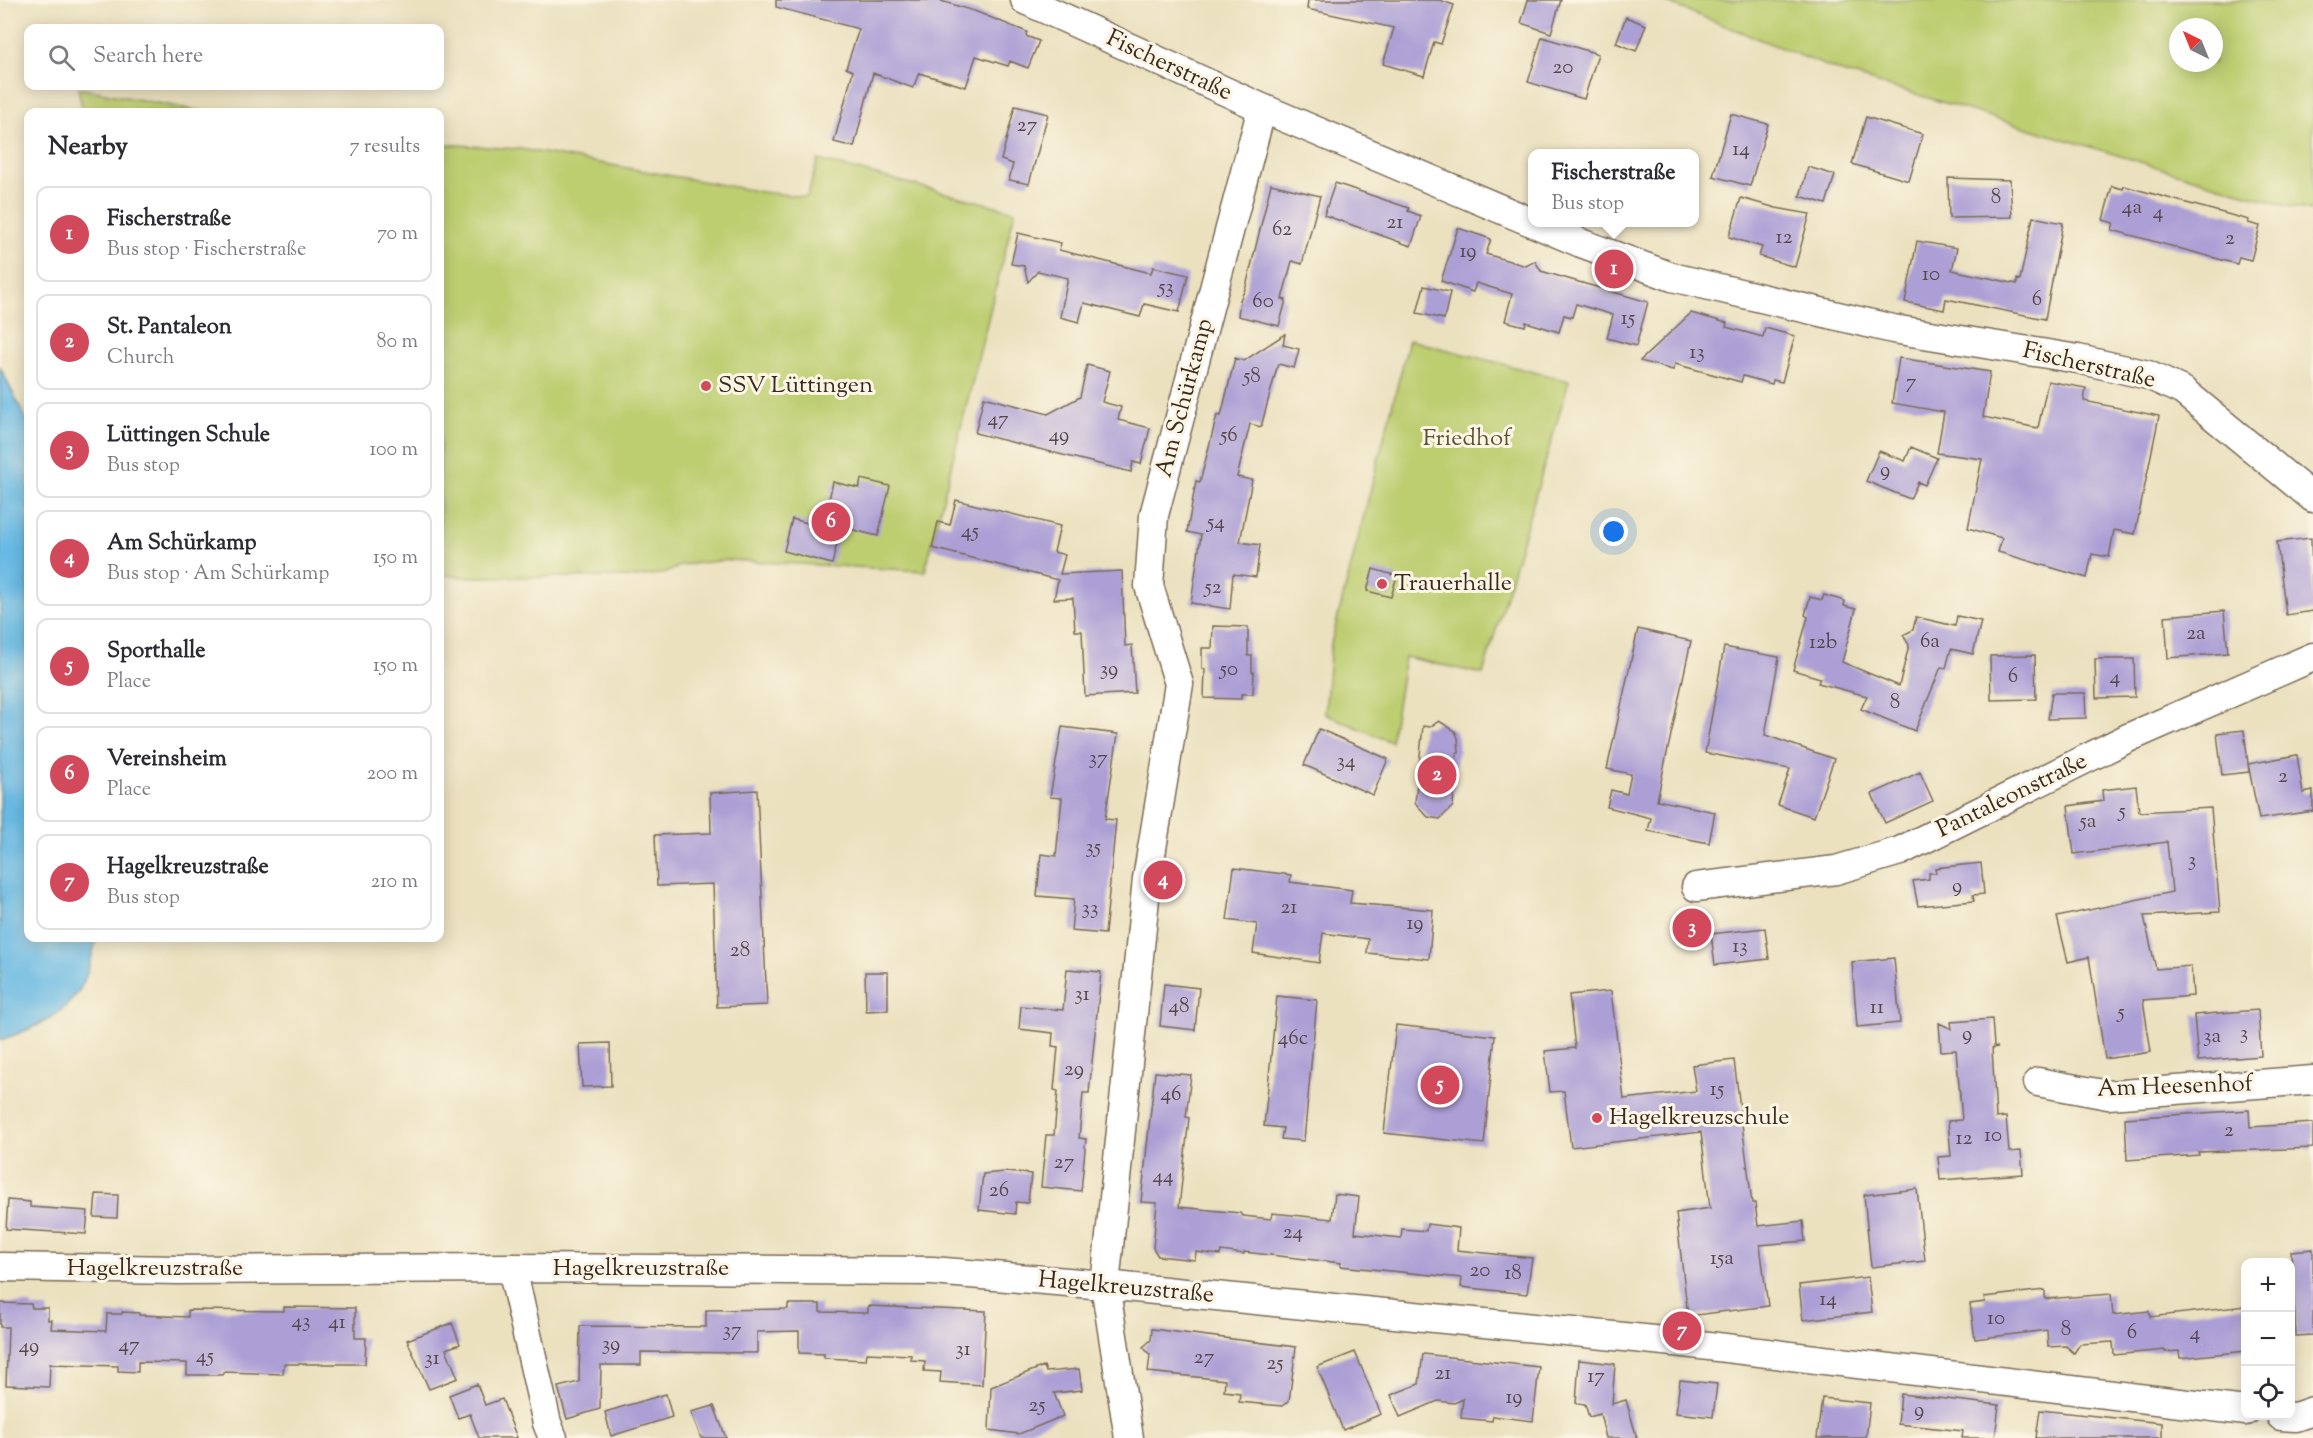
<!DOCTYPE html>
<html lang="en">
<head>
<meta charset="utf-8">
<style>
	:root { --surface:#fff; --page:#f2f2f3; --text:#2b2b33; --muted:#7c7c81; --line:#e1e1e2; --accent:#d1495b }
	body { margin:0; font-family:"Sorts Mill Goudy",serif; background:var(--page); color:var(--text) }
	.controls { position:absolute; right:18px; bottom:18px; display:grid; overflow:hidden; border-radius:12px; box-shadow:0 3px 15px #0003 }
	.controls button { width:54px; height:54px; display:grid; place-items:center; padding:0; border:0; border-bottom:2px solid var(--line); background:var(--surface); color:var(--text); font:30px sans-serif }
	.compass { position:absolute; left:2169px; top:18px; width:54px; height:54px; border-radius:50%; background:var(--surface); box-shadow:0 3px 15px #0003; rotate:317deg }
	.you { position:absolute; left:1614px; top:532px; width:21px; height:21px; margin:-15px; border:4px solid #fff; border-radius:50%; background:#1a73e8; box-shadow:0 0 0 9px #1a73e833 }
	.badge { display:grid; place-items:center; width:39px; height:39px; border-radius:50%; background:var(--accent); color:#fff; font-size:20px; font-weight:700 }
	.pin { position:absolute; translate:-50% -50%; border:3px solid #fff; box-shadow:0 2px 6px #0006 }
	.popup { position:absolute; left:1528px; top:149px; width:171px; height:78px; box-sizing:border-box; display:grid; place-content:center; border-radius:12px; background:var(--surface); filter:drop-shadow(0 2px 4px #0005); font-size:20px; white-space:nowrap; color:var(--muted) }
	.popup b { font-size:22px; color:var(--text) }
	.popup::after { content:''; position:absolute; left:50%; top:100%; margin-left:-12px; border:12px solid transparent; border-top-color:var(--surface) }
	.list { margin:0; padding:0; list-style:none }
	h2 { display:flex; justify-content:space-between; align-items:center; height:78px; margin:0; padding:0 24px; font-size:26px }
	h2 small { font-size:20px; font-weight:400; color:var(--muted) }
	.list li { display:grid; grid-template-columns:39px 1fr auto; gap:18px; align-items:center; box-sizing:border-box; height:96px; margin:0 12px 12px; padding:0 12px; border:2px solid var(--line); border-radius:12px }
	.list b { display:block; font-size:22px; white-space:nowrap }
	.list p { margin:0; font-size:20px; white-space:nowrap; color:var(--muted) }
	.list em { font-size:20px; font-style:normal; color:var(--muted) }
	.icon { flex:none; width:33px; height:33px; fill:none; stroke:currentColor; stroke-width:2; stroke-linecap:round; stroke-linejoin:round }
	.map { position:relative; flex:none; width:2313px; height:1438px; overflow:hidden }
	.search { position:absolute; background:var(--surface); box-shadow:0 3px 15px #0003; left:24px; top:24px; width:420px; height:66px; display:flex; align-items:center; gap:15px; box-sizing:border-box; padding:0 21px; border-radius:12px; color:var(--muted); font-size:22px }
	.panel { position:absolute; background:var(--surface); box-shadow:0 3px 15px #0003; left:24px; top:108px; width:420px; height:834px; border-radius:12px }
	.map>svg:first-child { display:block }
	.green { fill:#bdce71; stroke:#7c7c48; stroke-width:1.5; fill-rule:evenodd }
	.water { fill:#67b9e3; stroke:#517280; stroke-width:1.5 }
	.building { fill:#ab9fd5 }
	.lines { fill:none; stroke-linecap:round; stroke-linejoin:round }
	.minor-casing { stroke:#796a56; stroke-width:31 }
	.minor { stroke:#fff; stroke-width:28 }
	.poi-dot { fill:#d1495b; stroke:#fcf5e5; stroke-width:2 }
	.labels { text-anchor:middle; dominant-baseline:central; stroke-width:6; stroke-linejoin:round; paint-order:stroke }
	.number-label { font-size:21px; fill:#57474c }
	.street-label { font-size:24px; fill:#3b2a1e; stroke:#fcf5e5 }
	.poi-label { font-size:24px; fill:#3b2a1e; stroke:#fcf5e5; text-anchor:start }
	.park-label { font-size:24px; fill:#5c5333; stroke:#fcf5e5 }
</style>
</head>
<body>
<div class="map">
<svg width="2313" height="1438" viewBox="0 0 2313 1438">
	<rect width="100%" height="100%" fill="#fcf5e5"/>
	<filter id="ink" filterUnits="userSpaceOnUse"><feTurbulence type="fractalNoise" baseFrequency=".0167" numOctaves="2"/><feDisplacementMap in="SourceGraphic" scale="12" xChannelSelector="R" yChannelSelector="G"/><feConvolveMatrix kernelMatrix="1 2 1 2 8 2 1 2 1" color-interpolation-filters="sRGB"/></filter>
	<filter id="wash" filterUnits="userSpaceOnUse"><feTurbulence type="fractalNoise" baseFrequency=".008" numOctaves="4" result="noise"/><feDisplacementMap in="SourceGraphic" scale="24" xChannelSelector="R" yChannelSelector="G"/><feGaussianBlur stdDeviation="1.35" result="paint"/><feColorMatrix in="noise" values="0 0 0 0 0 0 0 0 0 0 0 0 0 0 0 0 0 1.4 0 .05"/><feComposite in="paint" operator="in"/></filter>
	<g filter="url(#wash)">
		<rect width="100%" height="100%" fill="#ebe1bf"/>
		<!-- green -->
		<path class="green" d="M1660 0H2313V211L2283 205 1842 72ZM2178 27H2214V63H2178Z
			M78 88 205 112H83Z
			M440 144 521 149 762 192 807 197 818 160 1015 211 925 571 728 560 682 565 666 573 636 577H462L440 574Z
			M1409 340 1569 381 1483 674 1405 657 1391 742 1325 714 1331 644Z"/>
		<!-- water -->
		<path class="water" d="M0 367 28 423V938H97C92 953 89 973 81 987 64 1017 30 1030 0 1040Z"/>
		<g id="blocks">
			<!-- building -->
			<path class="building" d="M776 0H938L977 12 1027 32 1026 36 1039 41 1028 68 1010 61 1008 66 976 56 966 87 919 73 913 88 873 73 854 147 834 142 853 71 846 68 859 29 776 7Z
				M1308 0H1439L1454 5 1441 44 1434 42 1424 76 1383 64 1394 28 1307 9Z
				M1528 0H1561L1551 33 1521 23Z
				M1626 17 1646 25 1636 51 1616 43Z
				M1542 37 1598 54 1584 99 1528 82Z
				M1015 106 1048 114 1029 184 1009 180 1013 164 1001 160Z
				M1731 114 1768 124 1750 186 1713 176Z
				M1866 117 1923 134 1909 181 1852 164Z
				M1808 167 1835 175 1826 204 1800 196Z
				M1948 178 2010 180 2012 217 1949 218Z
				M1335 183 1409 208 1408 211 1421 216 1411 246 1324 215Z
				M1271 184 1320 196 1302 264 1292 261 1282 299 1286 300 1279 326 1238 316 1240 300 1246 287Z
				M2112 186 2123 189 2124 186 2249 220 2248 223 2260 226 2251 260 2239 257 2237 264 2112 230 2114 223 2103 220Z
				M1741 198 1776 208 1810 214 1795 267 1759 256 1762 247 1729 237Z
				M2033 217 2063 223 2045 319 1946 299 1944 310 1905 302 1917 241 1957 248 1952 270 2017 284V279L2020 280Z
				M1458 228 1491 239 1486 254 1526 266 1535 261 1541 271 1648 302 1636 346 1607 338 1613 315 1576 304 1572 317 1564 315 1559 332 1526 322 1525 326 1505 321 1512 294 1476 283 1473 292 1441 281Z
				M1018 233 1061 243 1059 250 1151 273 1153 267 1188 275 1179 312 1144 304 1140 317 1084 303 1079 322 1060 317 1068 278 1038 271 1028 282 1024 266 1011 264Z
				M1424 286 1450 292 1444 319 1417 313Z
				M1691 313 1727 323 1726 327 1763 337 1765 328 1795 336 1782 382 1773 380 1772 384 1743 376 1741 382 1675 364 1673 370 1640 361Z
				M1285 334 1283 345 1299 349 1294 368 1278 364 1261 427 1250 424 1237 477 1252 480 1240 542 1260 545 1256 577 1233 574 1230 609 1191 603 1201 535 1187 532 1196 481 1200 482 1217 415 1221 416 1235 358 1244 361Z
				M1899 358 1990 372 1983 417 2038 428 2048 381 2086 388 2084 401 2159 416 2135 534 2114 530 2109 557 2092 554 2087 578 1998 552 2002 538 1968 528 1982 459 1937 453 1944 412 1892 403Z
				M1087 365 1110 371 1102 402 1121 407 1118 420 1150 428 1141 464 1133 462 1131 472 975 433 984 397 1048 414 1080 397Z
				M1911 447 1937 458 1925 485 1918 482 1910 499 1866 481 1879 451 1905 461Z
				M861 479 890 486 878 536 841 527 832 564 784 551 792 519 819 526 823 507 827 508 833 482 859 488Z
				M956 500 1060 526 1054 552 1065 555 1060 574 1122 571 1125 646 1132 645 1135 693 1085 696 1082 631H1075L1073 598 1054 599 1058 580 932 548 938 522 950 525Z
				M2311 538 2313 611 2286 615 2277 542Z
				M1373 569 1397 576 1391 597 1367 591Z
				M1824 595 1845 601 1844 606 1856 609 1842 662 1899 686 1909 645 1903 635 1913 630 1916 617 1955 626 1957 616 1981 621 1973 654 1951 649 1946 668 1941 667 1915 731 1861 709 1867 696 1818 683 1820 678 1793 670 1808 617 1805 615 1810 597 1822 600Z
				M2224 611 2228 653 2168 658 2165 616Z
				M1213 626 1248 627V656H1252V672H1254L1253 694H1241V699L1204 698 1205 669H1202V648H1212Z
				M1638 629 1691 641 1657 800 1715 812 1709 843 1648 831 1651 818 1607 807 1611 790 1627 794 1631 774 1607 769Z
				M1724 647 1779 657 1765 735 1834 759 1814 817 1778 805 1790 769 1705 753Z
				M2035 655 2036 699 1991 700 1990 656Z
				M2095 659H2134L2135 697 2096 698Z
				M2052 693H2085L2086 718 2048 719Z
				M1439 721 1455 731 1458 738 1459 753H1457L1453 806 1440 819 1428 817 1415 803 1423 726 1430 727Z
				M1062 727 1118 734 1105 819 1116 820 1105 934 1071 931 1074 899 1037 896 1041 854 1056 856 1062 798 1050 797Z
				M1319 729 1388 759 1373 795 1304 765Z
				M2244 730 2249 772 2222 775 2217 733Z
				M2297 755 2303 793 2313 791V811L2259 819 2248 764Z
				M1920 772 1933 801 1885 823 1872 794Z
				M2136 786 2139 812 2211 808 2220 912 2144 916 2156 969 2191 966 2193 996 2143 1000 2151 1052 2105 1059 2089 957 2068 962 2057 917 2172 892 2167 842 2074 854 2068 806 2103 801 2102 790Z
				M757 790 767 1005 717 1007 713 884 657 886 655 835 711 833 710 793Z
				M1981 863 1984 894 1973 895 1974 901 1918 906 1913 881 1929 879V873H1936L1935 868Z
				M1234 868 1291 875 1290 882 1352 890 1350 903 1433 910 1429 959 1367 953 1368 939 1323 933 1319 963 1253 953 1257 924 1227 920Z
				M1765 928 1769 959 1715 965 1711 934Z
				M1894 958 1900 1023 1857 1027 1852 962Z
				M1067 969 1101 972 1089 1093H1083L1079 1138 1086 1139 1081 1191 1041 1187 1046 1135H1054L1058 1091 1054 1090 1058 1047 1052 1046 1053 1033 1019 1029 1021 1006 1063 1010Z
				M865 972H888V1010L866 1011Z
				M1164 984 1199 988 1195 1030 1160 1026Z
				M1611 991 1624 1099 1696 1091 1692 1065 1734 1060 1752 1203H1755L1758 1226 1803 1221 1805 1241 1760 1245 1768 1306 1688 1316 1676 1213 1710 1208 1701 1132 1571 1147 1564 1091 1550 1092 1545 1051 1575 1048 1569 995Z
				M1277 996 1317 1000 1304 1141 1281 1139 1283 1128 1264 1126Z
				M2258 1010 2261 1056 2198 1061 2194 1015Z
				M1992 1019 1994 1046 1998 1047 1992 1048 1996 1118 2006 1117 2009 1152 2021 1151 2023 1174 1940 1180 1938 1157 1951 1156 1948 1121 1962 1120 1956 1050 1941 1051 1939 1023 1952 1029 1951 1022Z
				M1396 1025 1495 1036 1484 1144 1384 1133Z
				M610 1043 611 1086 582 1087 580 1044Z
				M1155 1072 1191 1075 1186 1117 1189 1118 1179 1207 1240 1213 1243 1216 1271 1219 1272 1213 1332 1219 1335 1194 1359 1197 1355 1233 1401 1238 1402 1229 1426 1231 1427 1224 1459 1228 1457 1250 1532 1258 1527 1294 1461 1287 1462 1278 1340 1266 1341 1263 1244 1252V1254L1221 1251 1220 1255 1196 1252 1195 1260 1158 1256 1153 1248 1157 1203 1141 1202Z
				M2249 1110 2250 1127 2313 1123V1148L2198 1152 2199 1155 2127 1160 2125 1118Z
				M1005 1172 1031 1174 1028 1203 1016 1202 1015 1214 979 1210 983 1174Z
				M1917 1189 1925 1261 1871 1267 1864 1195Z
				M96 1194 118 1195 117 1218 94 1217Z
				M8 1200 30 1202V1207L88 1211 86 1234 6 1229Z
				M2313 1249V1335L2296 1336 2291 1251Z
				M1868 1277 1872 1312 1803 1320 1799 1285Z
				M2045 1290V1299L2111 1294 2113 1315 2149 1311 2150 1317 2246 1306V1351L2180 1358 2179 1351 2165 1352V1350L2114 1355 2113 1342 2080 1344 2074 1353 2066 1346 2048 1347 2047 1330 1975 1339 1970 1304 1985 1302 1984 1297Z
				M0 1303 31 1304 32 1308H48V1320H52L51 1329 106 1331 107 1314H122V1312L139 1313V1315L188 1317V1310L284 1311V1307L355 1308V1338H366L365 1364H284L283 1374 223 1372V1375H187V1363L138 1362V1372L118 1371V1366L50 1364 49 1387 6 1385 8 1327H0Z
				M788 1304H820V1312L868 1313V1306L986 1311 982 1385 940 1382 941 1372 924 1371 925 1361 911 1360V1355L867 1353 866 1360 824 1358V1354L799 1353V1331L757 1332V1353L641 1352V1365H601L600 1409 567 1419 558 1387 579 1382 580 1326 706 1327V1310L788 1309Z
				M452 1323 460 1344 446 1349 458 1378 429 1389 407 1340Z
				M1152 1329 1296 1347 1289 1401 1283 1406 1239 1402 1240 1393 1224 1391 1225 1380 1148 1372 1150 1355 1143 1347 1151 1340Z
				M1355 1352 1381 1414 1343 1430 1317 1367Z
				M1423 1354 1539 1367 1533 1421 1493 1416 1492 1421 1461 1418 1463 1399 1454 1403 1438 1401 1400 1417 1391 1395 1419 1384Z
				M1579 1360 1615 1364 1612 1404 1626 1400 1637 1438H1606L1600 1414 1589 1417 1585 1404 1576 1403Z
				M1044 1366 1046 1372 1079 1369 1082 1390 1054 1393 1063 1416 1019 1434 989 1430 991 1387Z
				M1680 1380 1717 1384 1713 1417 1676 1413Z
				M477 1384 485 1405 502 1399 517 1438H479L470 1414 458 1418 449 1395Z
				M666 1394 672 1417 611 1436 605 1412Z
				M1901 1394 1999 1405 1995 1438H1962L1963 1431 1898 1424Z
				M1822 1398 1870 1403 1866 1438H1817Z
				M714 1406 726 1438H701L691 1412Z
				M2040 1410 2162 1423V1438H2036Z"/>
		</g>
	</g>
	<g filter="url(#ink)">
		<use href="#blocks" fill-opacity="0" stroke="#796a56" stroke-width="1.5"/>
		<g class="lines">
			<!-- minor casing -->
			<g class="minor-casing">
				<path id="minor" d="M1025 0 1262 108 1581 243 1672 277 1893 329 2078 359 2148 375 2183 391 2313 498
					M1696 887 1836 870 1900 851 2130 737 2313 657
					M2038 1082 2108 1095 2313 1080
					M0 1267 178 1270 512 1268 932 1271 1105 1285 1684 1343 2246 1411
					M512 1268 547 1423 553 1438
					M2281 1416 2295 1417 2313 1411
					M1129 1438 1105 1285 1147 879 1179 684 1149 586 1154 515 1262 108"/>
			</g>
			<!-- minor -->
			<use href="#minor" class="minor"/>
		</g>
	</g>
	<!-- markers -->
	<g class="poi-dot">
		<circle cx="706" cy="386" r="6"/>
		<circle cx="1382" cy="584" r="6"/>
		<circle cx="1597" cy="1118" r="6"/>
	</g>
	<g class="labels">
		<!-- number labels -->
		<g class="number-label">
			<text x="1563" y="68">20</text>
			<text x="1027" y="126">27</text>
			<text x="1741" y="150">14</text>
			<text x="1996" y="198">8</text>
			<text x="2132" y="208">4a</text>
			<text x="2158" y="213">4</text>
			<text x="1395" y="223">21</text>
			<text x="1282" y="230">62</text>
			<text x="1784" y="238">12</text>
			<text x="2230" y="239">2</text>
			<text x="1468" y="252">19</text>
			<text x="1931" y="275">10</text>
			<text x="1166" y="288">53</text>
			<text x="2037" y="300">6</text>
			<text x="1263" y="302">60</text>
			<text x="1628" y="319">15</text>
			<text x="1697" y="353">13</text>
			<text x="1252" y="377">58</text>
			<text x="1911" y="383">7</text>
			<text x="998" y="420">47</text>
			<text x="1059" y="436">49</text>
			<text x="1229" y="436">56</text>
			<text x="1885" y="471">9</text>
			<text x="1216" y="523">54</text>
			<text x="970" y="532">45</text>
			<text x="1213" y="588">52</text>
			<text x="2196" y="634">2a</text>
			<text x="1930" y="642">6a</text>
			<text x="1823" y="643">12b</text>
			<text x="1109" y="670">39</text>
			<text x="1229" y="670">50</text>
			<text x="2013" y="677">6</text>
			<text x="2115" y="678">4</text>
			<text x="1895" y="703">8</text>
			<text x="1098" y="759">37</text>
			<text x="1346" y="762">34</text>
			<text x="2283" y="777">2</text>
			<text x="2122" y="812">5</text>
			<text x="2088" y="822">5a</text>
			<text x="1093" y="848">35</text>
			<text x="2192" y="861">3</text>
			<text x="1957" y="887">9</text>
			<text x="1289" y="908">21</text>
			<text x="1090" y="909">33</text>
			<text x="1415" y="924">19</text>
			<text x="1740" y="947">13</text>
			<text x="740" y="951">28</text>
			<text x="1082" y="995">31</text>
			<text x="1179" y="1007">48</text>
			<text x="1877" y="1008">11</text>
			<text x="2121" y="1013">5</text>
			<text x="2244" y="1034">3</text>
			<text x="1967" y="1035">9</text>
			<text x="2212" y="1037">3a</text>
			<text x="1293" y="1039">46c</text>
			<text x="1074" y="1070">29</text>
			<text x="1717" y="1090">15</text>
			<text x="1171" y="1095">46</text>
			<text x="2229" y="1131">2</text>
			<text x="1993" y="1136">10</text>
			<text x="1964" y="1139">12</text>
			<text x="1064" y="1163">27</text>
			<text x="1163" y="1177">44</text>
			<text x="999" y="1191">26</text>
			<text x="1293" y="1233">24</text>
			<text x="1722" y="1259">15a</text>
			<text x="1480" y="1271">20</text>
			<text x="1513" y="1274">18</text>
			<text x="1828" y="1300">14</text>
			<text x="1996" y="1319">10</text>
			<text x="301" y="1322">43</text>
			<text x="337" y="1323">41</text>
			<text x="2066" y="1330">8</text>
			<text x="732" y="1331">37</text>
			<text x="2132" y="1333">6</text>
			<text x="2195" y="1334">4</text>
			<text x="611" y="1345">39</text>
			<text x="129" y="1346">47</text>
			<text x="29" y="1347">49</text>
			<text x="963" y="1350">31</text>
			<text x="205" y="1357">45</text>
			<text x="1204" y="1358">27</text>
			<text x="432" y="1359">31</text>
			<text x="1275" y="1364">25</text>
			<text x="1443" y="1374">21</text>
			<text x="1596" y="1377">17</text>
			<text x="1514" y="1398">19</text>
			<text x="1037" y="1406">25</text>
			<text x="1919" y="1411">9</text>
		</g>
		<!-- street labels -->
		<g class="street-label">
			<text transform="translate(1169 66) rotate(25)">Fischerstraße</text>
			<text transform="translate(2089 366) rotate(13)">Fischerstraße</text>
			<text transform="translate(1185 398) rotate(-75)">Am Schürkamp</text>
			<text transform="translate(2012 796) rotate(-26)">Pantaleonstraße</text>
			<text transform="translate(2175 1087) rotate(-2)">Am Heesenhof</text>
			<text x="155" y="1269">Hagelkreuzstraße</text>
			<text x="641" y="1269">Hagelkreuzstraße</text>
			<text transform="translate(1126 1288) rotate(5)">Hagelkreuzstraße</text>
		</g>
		<!-- poi labels -->
		<g class="poi-label">
			<text x="718" y="386">SSV Lüttingen</text>
			<text x="1394" y="584">Trauerhalle</text>
			<text x="1609" y="1118">Hagelkreuzschule</text>
		</g>
		<!-- park labels -->
		<g class="park-label">
			<text x="1467" y="439">Friedhof</text>
		</g>
	</g>
</svg>
<div class="controls">
<button>+</button>
<button>−</button>
<button><svg class="icon" aria-label="locate" viewBox="0 0 24 24"><circle cx="12" cy="12" r="6"/><path d="M12 2v4M12 18v4M2 12h4M18 12h4"/></svg></button>
</div>
<svg class="compass" viewBox="-18 -18 36 36"><path d="M0-13l5 13h-10z" fill="#e53935"/><path d="M0 13l5-13h-10z" fill="#7c7c81"/></svg>
<div class="you"></div>
<div class="pin badge" style="left:1614px;top:269px">1</div>
<div class="popup"><b>Fischerstraße</b>Bus stop</div>
<div class="pin badge" style="left:1437px;top:775px">2</div>
<div class="pin badge" style="left:1692px;top:928px">3</div>
<div class="pin badge" style="left:1163px;top:880px">4</div>
<div class="pin badge" style="left:1440px;top:1085px">5</div>
<div class="pin badge" style="left:831px;top:522px">6</div>
<div class="pin badge" style="left:1682px;top:1331px">7</div>
<div class="search"><svg class="icon" aria-label="search" viewBox="0 0 24 24"><circle cx="10" cy="10" r="6"/><path d="M15 15l6 6"/></svg>Search here</div>
<section class="panel">
<h2>Nearby<small>7 results</small></h2>
<ul class="list">
<li><span class="badge">1</span><div><b>Fischerstraße</b><p>Bus stop · Fischerstraße</p></div><em>70 m</em></li>
<li><span class="badge">2</span><div><b>St. Pantaleon</b><p>Church</p></div><em>80 m</em></li>
<li><span class="badge">3</span><div><b>Lüttingen Schule</b><p>Bus stop</p></div><em>100 m</em></li>
<li><span class="badge">4</span><div><b>Am Schürkamp</b><p>Bus stop · Am Schürkamp</p></div><em>150 m</em></li>
<li><span class="badge">5</span><div><b>Sporthalle</b><p>Place</p></div><em>150 m</em></li>
<li><span class="badge">6</span><div><b>Vereinsheim</b><p>Place</p></div><em>200 m</em></li>
<li><span class="badge">7</span><div><b>Hagelkreuzstraße</b><p>Bus stop</p></div><em>210 m</em></li>
</ul>
</section>
</div>
</body>
</html>
